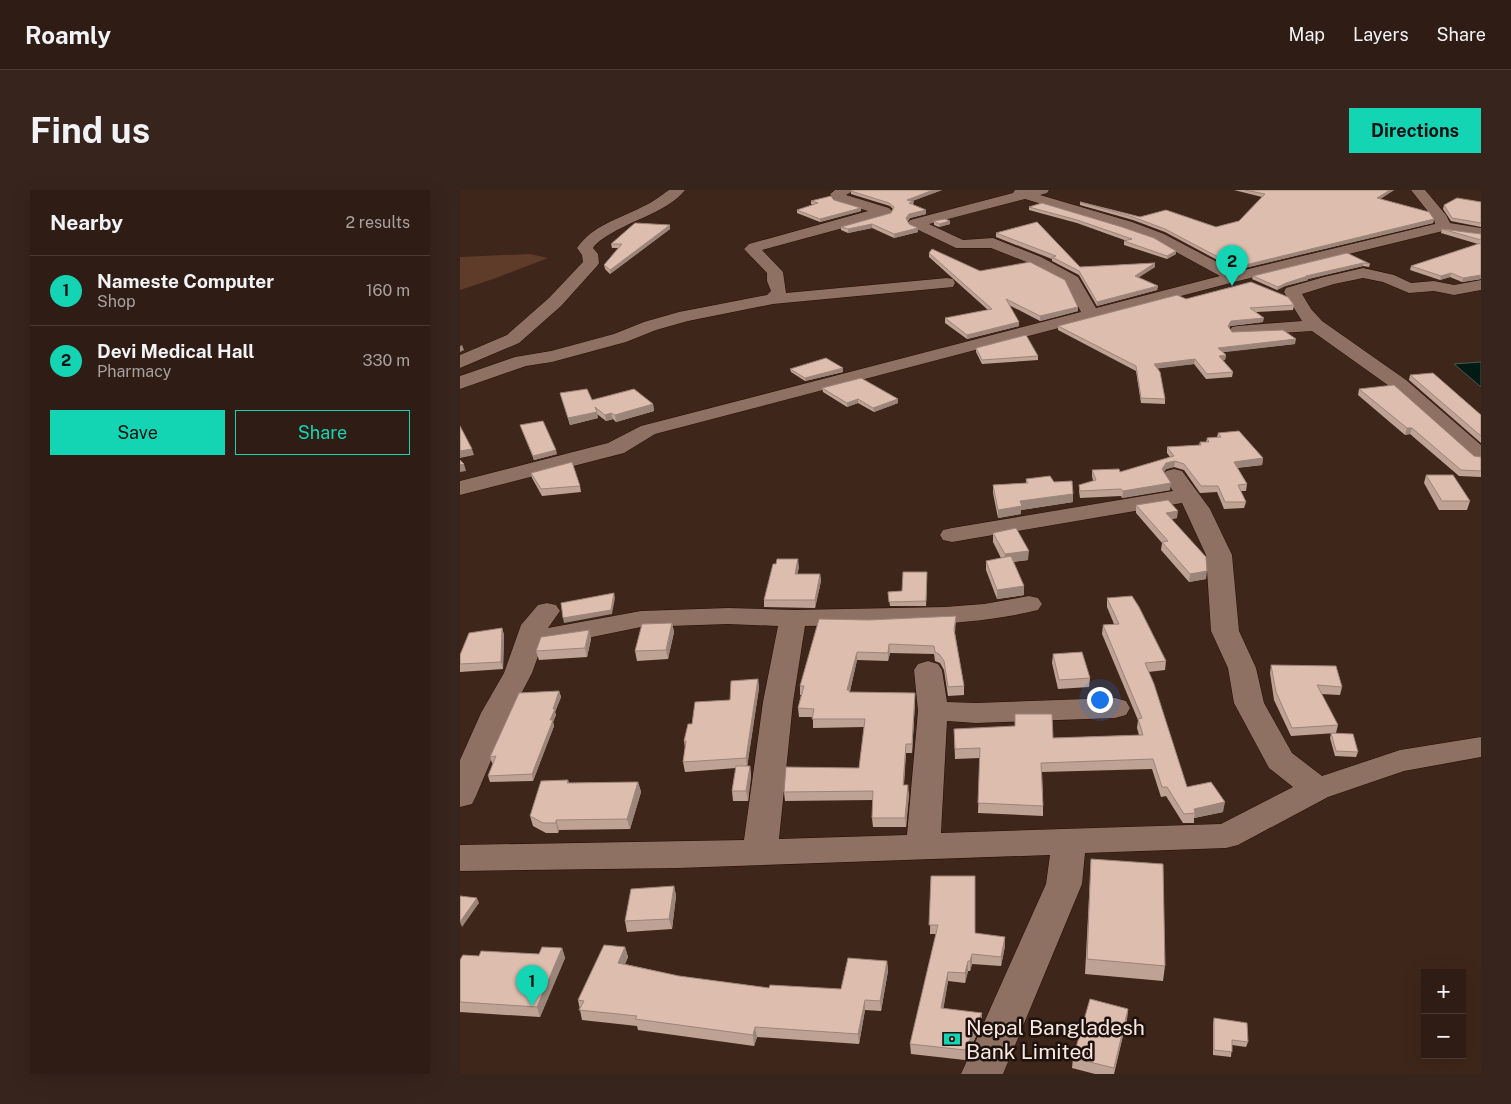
<!DOCTYPE html>
<html lang="en">
<head>
<meta charset="utf-8">
<style>
	:root { --surface:#2f1c14; --page:#37251d; --text:#f1f3f6; --muted:#a7a1a0; --line:#4a3a34; --accent:#13d5b3 }
	body { margin:0; font-family:"Public Sans",sans-serif; background:var(--page); color:var(--text) }
	.controls { position:absolute; right:15px; bottom:15px; display:grid; overflow:hidden; border-radius:0px; box-shadow:0 5px 20px #0002 }
	.controls button { width:45px; height:45px; display:grid; place-items:center; padding:0; border:0; border-bottom:1px solid var(--line); background:var(--surface); color:var(--text); font:25px sans-serif }
	.you { position:absolute; left:639px; top:509px; width:18px; height:18px; margin:-12px; border:4px solid #fff; border-radius:50%; background:#1a73e8; box-shadow:0 0 0 8px #1a73e833 }
	.badge { display:grid; place-items:center; width:32px; height:32px; border-radius:50%; background:var(--accent); color:#111; font-size:16px; font-weight:700 }
	.pin { position:absolute; translate:-50% -41px; filter:drop-shadow(0 1px 2px #0008) }
	.pin::after { content:''; position:absolute; top:26px; width:18px; height:15px; background:inherit; clip-path:polygon(0 0,100% 0,50% 100%) }
	.list { margin:0; padding:0; list-style:none }
	h2 { display:flex; justify-content:space-between; align-items:center; height:65px; margin:0; padding:0 20px; font-size:21px }
	h2 small { font-size:16px; font-weight:400; color:var(--muted) }
	.list li { display:grid; grid-template-columns:32px 1fr auto; gap:15px; align-items:center; box-sizing:border-box; height:70px; padding:0 20px; border-top:1px solid var(--line) }
	.list b { display:block; font-size:19px; white-space:nowrap }
	.list p { margin:0; font-size:16px; white-space:nowrap; color:var(--muted) }
	.list em { font-size:16px; font-style:normal; color:var(--muted) }
	.actions { display:flex; gap:10px; padding:15px 20px }
	.actions a { flex:1; padding:11px 0; border:1px solid var(--accent); border-radius:0px; text-align:center; font-size:18px; color:var(--accent) }
	.actions .main { background:var(--accent); color:#111 }
	.map { position:relative; flex:none; width:1021px; height:884px; overflow:hidden; border-radius:0px }
	header { display:flex; align-items:center; gap:30px; box-sizing:border-box; height:70px; padding:0 25px; background:var(--surface); border-bottom:1px solid var(--line) }
	header strong { font-size:24px }
	nav { display:flex; gap:28px; margin-inline-start:auto; font-size:18px }
	.intro { display:flex; align-items:center; justify-content:space-between; box-sizing:border-box; height:120px; padding:0 30px }
	h1 { margin:0; font-size:35px }
	.button { padding:12px 22px; border-radius:0px; background:var(--accent); color:#111; font-size:18px; font-weight:700 }
	main { display:flex; gap:30px; padding:0 30px }
	aside { flex:1; background:var(--surface); border-radius:0px; box-shadow:0 5px 20px #0002 }
	.map>svg:first-child { display:block }
	.green { fill:#5f3b29 }
	.water { fill:#001a14; stroke:#4b5851 }
	.lines { fill:none; stroke-linecap:round; stroke-linejoin:round }
	.minor-casing { stroke:#240e04; stroke-width:1 }
	.minor { fill:#8e7163; fill-rule:evenodd }
	.wall { fill:#bea395 }
	.shaded-wall { fill:#9b8479 }
	.building { fill:#ddbdad; stroke:#9b8479 }
	.labels { text-anchor:middle; dominant-baseline:central; stroke-width:5; stroke-linejoin:round; paint-order:stroke }
	.near-poi-label { font-size:21px; fill:#f9e8e0; stroke:#1d120d; text-anchor:start }
</style>
</head>
<body>
<header>
<strong>Roamly</strong>
<nav><a>Map</a><a>Layers</a><a>Share</a></nav>
</header>
<div class="intro"><h1>Find us</h1><a class="button">Directions</a></div>
<main>
<aside>
<h2>Nearby<small>2 results</small></h2>
<ul class="list">
<li><span class="badge">1</span><div><b>Nameste Computer</b><p>Shop</p></div><em>160 m</em></li>
<li><span class="badge">2</span><div><b>Devi Medical Hall</b><p>Pharmacy</p></div><em>330 m</em></li>
</ul>
<div class="actions"><a class="main">Save</a><a>Share</a></div>
</aside>
<div class="map">
<svg width="1021" height="884" viewBox="0 0 1021 884">
	<rect width="100%" height="100%" fill="#3f261a"/>
	<!-- green -->
	<path class="green" d="M70 64 88 68 36 88 0 100V67Z"/>
	<!-- water -->
	<path class="water" d="M1021 172V197L994 174Z"/>
	<g class="lines">
		<!-- minor casing -->
		<g class="minor-casing">
			<path id="minor" d="M209 0H225C207 24 160 32 135 55L133 58 138 64 139 73 137 76 101 116 59 153 0 178V165L47 145 89 108 123 72 122 65 117 58C133 35 159 29 182 17 192 13 200 6 209 0Z
				M375 0H395L386 5 429 18 433 22 431 25 302 60 323 82 326 103 487 88 493 89 495 93 493 97 313 114 228 131 196 140 166 152 92 172 66 176 0 199V186L55 167 91 161 154 144 184 132 219 122 307 105 311 101 307 91V83L284 59 289 54 408 21 375 11 370 4Z
				M555 0H589L587 3 580 5 672 32 704 44 776 82 975 34 974 29 951 0H965L986 25 990 33 1021 38V46L983 41 778 91 195 244 164 263 0 305V291L148 253 181 236 621 122 606 93 569 73 531 58H496L450 36 448 33 450 30 553 3ZM565 9 662 38 694 50 760 86 636 118 618 87 581 67 533 48 503 50 469 34Z
				M903 78 934 85 951 93 974 91 994 95 1021 90V100L994 105 974 101 949 103 923 92 903 88 874 94 842 104 851 119 862 131 946 190 1021 255V273L1013 271 932 198 852 141 778 146 772 145 769 141 772 137 778 136 842 131 824 102 826 98 864 87Z
				M714 279 722 281 750 319 772 365 779 441 796 478 804 513 832 563 862 586 940 560 1021 547V567L944 581 868 607 778 655 766 658 625 663 622 694 543 884H501L586 694 590 665 218 678 0 681V655L284 650 303 512 318 436 268 434 181 437 103 453 82 455 72 483 51 523 16 606 12 614 0 617V570L21 523 44 483 61 435 78 415 87 413 96 415 100 421 88 438 181 421 268 418 335 420 485 417 524 414 569 406 578 408 582 414 578 420C502 439 422 434 345 436L333 512 319 649 447 645 458 521 454 480 458 474 468 471 478 474 482 480 487 512 516 513 655 508 666 511 670 518 666 525 655 528 516 533 487 531 481 643 761 634 833 597 809 578 774 513 768 478 751 441 746 365 722 313 492 352 483 350 480 345 483 340 492 338 713 301 703 286 706 281Z"/>
		</g>
		<!-- minor -->
		<use href="#minor" class="minor"/>
	</g>
	<!-- wall -->
	<path class="wall" d="M482 0 452 11 454 15 466 24 450 28 448 31 449 34 458 42 434 48 412 38 388 43 381 40V37L431 23 433 19 430 16 391 4V1Z
		M774 0H934L920 9 974 29 973 33 776 80 705 42 673 30 620 15V12L680 27 756 37 779 31 802 7Z
		M351 11 401 21 360 32 337 23V20L354 15 351 14Z
		M1021 12V37L991 31 983 19 984 15Z
		M582 13 716 64 707 69 664 55V51H667L617 33 569 20V17Z
		M474 31 490 34 479 37 474 35Z
		M577 32 620 77 695 73V77L678 87 698 96 697 100 637 116 619 85 592 71V69L536 47V43Z
		M210 35V39L150 84 145 79 144 75 158 58H152L151 54Z
		M982 39 1021 44V89L1002 92 990 87 980 90 950 80 951 76 1018 54 981 43Z
		M469 63 520 81 618 121 580 131 549 115 559 136 507 149 485 133V128L528 120 469 67Z
		M887 63 910 74 909 77 903 76 848 89V90L825 96 817 100 792 89 793 86Z
		M726 109 834 115 833 120 796 122 803 132 770 136 769 138 772 142 835 154 762 162 766 165 765 170H763L773 182 772 187 746 189 734 174 698 178 705 209V214L681 213 676 181 598 140V136Z
		M516 158 578 166V170L522 174 516 162Z
		M383 178V182L345 191 331 182 330 179Z
		M950 185 1021 225V253L949 190Z
		M362 198 438 213 414 222 398 213 387 217 363 202Z
		M899 199 1014 266 1021 267V287L999 286 950 244 945 245 898 205Z
		M100 203 132 210 193 214 194 221 156 232 153 229 146 231 137 224 138 228 110 235Z
		M60 235 97 264 74 270Z
		M758 243 803 268 802 275 777 278 787 294 786 301H780L786 312 784 318 764 319 757 302 740 303 724 280 714 277 706 279 704 282 710 300 662 308 661 306 620 308 619 301V295L633 291 632 286V280L660 282 710 267 707 263V257L739 255 740 252H746L747 248 757 247Z
		M71 283 120 296 121 302 82 306 72 288Z
		M966 285 1010 311 1007 320H979L964 293Z
		M566 289 594 292 613 304V312L561 320V324L538 328 533 303V295L566 293Z
		M676 315 717 328 712 329 746 389 729 392 701 360 702 353 676 323Z
		M533 343 568 370 553 372 564 405 537 409 526 380V371L541 368 533 352Z
		M339 377 337 384H360L361 391 355 418 304 417V410Z
		M467 387 466 416H430L428 402 442 401Z
		M647 408 706 471 705 480 688 482 727 597 763 622 734 628V633H723L706 606 701 607 692 579 582 582 583 616V626L518 623 520 568 495 569 494 539 593 548 679 545 677 538 678 530 642 444 643 435 654 434 647 417Z
		M496 426 495 443 504 496V505L488 506 484 480 480 473 475 471 474 464 430 463 428 471 397 470 390 501V502L455 503V511L452 563H446L444 595 449 604 446 637H413L412 628 413 610 325 611 324 602 399 578 404 537 353 538V527H339L338 518 341 505H340V496L409 430Z
		M212 433 214 442 208 469 177 471 175 461Z
		M42 438 44 445 43 479 0 482V465Z
		M129 440 131 449 127 467 79 470 76 461Z
		M593 464 630 488 629 497 598 499 592 473Z
		M811 475 882 497 880 505 861 504 878 535 876 543 831 546 814 510 810 483Z
		M298 489 299 498 287 576H290L291 586 288 611H273L272 601 276 578 225 582 223 572 225 558 224 551 232 534 270 510Z
		M99 501 101 507 95 522 96 525 93 532 94 536 73 591 30 592 28 586 33 573H32L30 567Z
		M871 543 898 562 896 567 875 566 870 548Z
		M108 590 109 593 178 592 181 602 170 639 99 640 98 643H86L73 636 70 626Z
		M631 669 705 776 703 791 625 784Z
		M471 686 515 743 545 756 541 776 512 774 510 781H508L505 793 488 791 483 819 522 833 505 870 451 864 450 854 476 744H470Z
		M214 696 216 706 212 739 167 742 165 731Z
		M165 757 168 767 165 774 219 786 309 798 381 799 427 771 428 781 421 821 405 820 399 854 297 847 294 856 178 840 177 836 122 830 118 810Z
		M102 758 105 768 80 827 0 822V770L19 766 79 764Z
		M668 819 667 829 654 884H635L612 878 613 868Z
		M754 828 788 852 786 857 772 855 771 867 753 865V833Z"/>
	<!-- shaded-wall -->
	<path class="shaded-wall" d="M473 0H482L447 13V10Z
		M930 0H934L916 12 917 8Z
		M401 18V21L360 32V29Z
		M466 20V24L450 28 446 32V28L449 24Z
		M974 29 973 33 776 80 777 77Z
		M490 31V34L479 37V34Z
		M412 34V38L388 43V39Z
		M210 35V39L150 84V80Z
		M458 38V42L434 48V44Z
		M716 61V64L707 69V66Z
		M695 73V77L675 90V86Z
		M903 73V76L848 89V90L825 96 817 100 818 97 826 93 846 86Z
		M991 83 990 87 980 90 981 86Z
		M1021 85V89L1002 92 1003 88Z
		M698 96 697 100 637 116V112Z
		M618 117V121L580 131V126Z
		M804 128 803 132 770 136 767 141 768 136 771 131Z
		M559 132V136L507 149V145Z
		M836 149 835 154 757 163 758 158Z
		M2 155 4 160 0 162V156Z
		M766 165 765 170 759 171V166Z
		M735 169 734 174 694 179V174Z
		M383 178V182L345 191V188Z
		M398 209V213L387 217V213Z
		M438 209V213L414 222 413 218Z
		M193 214 194 221 156 232 155 225Z
		M137 222 138 228 110 235 108 228Z
		M151 223 153 229 146 231 145 225Z
		M947 238H952L950 244 945 245Z
		M12 259 14 265 0 268V261Z
		M96 260 97 264 74 270 73 266Z
		M803 268 802 275 773 278 774 272Z
		M715 271 714 277 706 279 701 285 702 279 706 273Z
		M4 274 6 281 0 282V275Z
		M711 293 710 300 662 308 663 301Z
		M613 304V312L561 320V324L538 328V320L560 311Z
		M718 321 717 328 705 330 706 323Z
		M569 361 568 370 544 373 545 364Z
		M338 369 339 377 336 391 335 384Z
		M747 381 746 389 729 392 730 384Z
		M360 384 361 391 355 418V410Z
		M564 396V405L537 409V400Z
		M154 403 155 408 152 424 104 433 103 428Z
		M212 433 214 442 208 469 206 460Z
		M42 438 44 445 43 479 41 472Z
		M129 440 131 449 127 467 125 458Z
		M429 454 430 463 428 471V463Z
		M397 462V470L390 501V508L387 500Z
		M298 489 299 498 287 578 286 568Z
		M99 501 101 507 95 522 96 525 93 532 94 536 73 591 72 584 90 530Z
		M455 503V511L452 563V554Z
		M446 554V563L443 604V595Z
		M290 576 291 586 288 611 286 601Z
		M178 592 181 602 170 639 167 629Z
		M448 595 449 604 446 637 445 628Z
		M765 612 763 622 734 628 735 623 734 619Z
		M96 630 99 640 98 643 96 633Z
		M214 696 216 706 212 739 209 729Z
		M17 708 19 713 2 737 0 732Z
		M545 747V756L541 776V767Z
		M165 757 168 767 161 783 158 773Z
		M102 758 105 768 80 827 77 817Z
		M512 764V774L510 781V771Z
		M427 771 428 781 421 821 420 811Z
		M508 771V781L505 793V783Z
		M488 782V791L482 828 481 818Z
		M405 810V820L399 854 398 844Z
		M668 819 667 829 653 884 654 878Z
		M522 823V833L505 870V860Z
		M295 837 297 847 294 856 293 845Z"/>
	<!-- building -->
	<path class="building" d="M392 0H473L447 10 454 12 449 13 466 20 449 24 446 28 449 34 458 38 434 44 412 34 388 39 381 37 431 23 434 17 429 13 391 1Z
		M785 0H930L917 8 969 22 974 29 777 77 705 39 673 27 620 12 680 27 706 20 756 37 779 31 805 4Z
		M371 6 374 10 401 18 360 29 337 20 358 13 351 11Z
		M997 8 1021 12V33L992 28 984 15Z
		M582 13 662 37 694 48 716 61 707 66 664 51 672 49 617 30 569 17Z
		M485 29 490 31 479 34 474 31Z
		M577 32 620 77 695 73 675 86 698 96 637 112 619 81 592 67 596 66 536 43Z
		M175 33 210 35 150 80 144 75 162 54H151Z
		M982 39 1021 44V50Z
		M1021 53V85L1003 88 991 83 981 86 951 76Z
		M472 59 520 81 570 72 605 90 618 117 580 126 546 109 559 132 507 145 485 128 532 119 469 63Z
		M887 63 910 74 903 73 846 86H848L826 93 818 97 793 86Z
		M791 92 828 107 834 115 790 118 804 128 771 131 768 136 772 142 823 140 836 149 758 158 766 165 759 166 773 182 747 184 735 169 694 174 700 182 705 209 681 208 676 176 598 136 717 105 726 109Z
		M566 145 578 166 522 170 516 158Z
		M366 168 383 178 345 188 330 179Z
		M973 183 1021 225V246L950 185Z
		M401 188 438 209 413 218 398 209 387 213 362 198Z
		M934 195 1014 266 1021 267V281L1001 280 952 238H947L899 199Z
		M127 199 132 210 174 199 193 214 155 225 151 223 145 225 135 217 137 222 108 228 100 203Z
		M83 231 96 260 73 266 60 235Z
		M0 236 12 259 0 261Z
		M779 241 803 268 774 272 787 294 778 295 786 312H765L758 296H741L724 274 715 271 706 273 702 279 711 293 663 301 661 299 620 301 619 295 636 290 632 280 659 279 660 282 714 266 707 257 741 255 740 252H749L747 248 761 247 758 243Z
		M0 270 4 274 0 275Z
		M112 272 120 296 81 299 71 283Z
		M966 285H993L1010 311H982Z
		M590 286 594 292 612 291 613 304 560 311 562 316 538 320 533 295 568 293 566 289Z
		M708 310 718 321 706 323 746 367 747 381 730 384 702 352 708 351 676 315Z
		M556 338 569 361 545 364 533 343Z
		M551 366 564 396 537 400 526 371Z
		M317 369H338L335 384H360L355 410H304L313 374H316Z
		M443 382H467L466 411 429 412 428 402 442 401Z
		M154 403 151 420 103 428 101 413Z
		M672 406 679 417 706 471 685 473 694 494 727 597 751 592 765 612 734 619 735 623 724 624 707 597H702L693 569 581 573 583 616 518 613 520 558 495 559 494 539 555 536V524H592L593 548 683 545 678 529 682 528 643 435 659 434 647 408Z
		M496 426 494 440 504 496 488 497 484 471 479 464 475 462 474 456 429 454 428 463 397 462 387 500H390L389 502 455 503 452 554H446L443 595H448L445 628H412L413 601 324 602 326 577 399 578 405 529H352L354 519 338 518 344 496H340L359 429 409 430Z
		M212 433 206 460 175 461 182 434Z
		M42 438 41 472 0 474V465L9 443Z
		M129 440 125 458 76 461 81 447Z
		M622 462 630 488 599 490 593 464Z
		M811 475 876 476 882 497 857 495 878 535 832 538 816 502Z
		M298 489 286 568 223 572 226 551H224L228 534H232L235 512 270 510 271 491Z
		M99 501 93 519H95L90 530H93L72 584 28 586 36 566 30 567 59 503Z
		M871 543 893 544 898 562 876 561Z
		M276 576H290L286 601H272Z
		M108 590 107 593 178 592 167 629 96 630V633H83L70 626 81 591Z
		M631 669 703 674 705 776 627 769Z
		M471 686H515V743L545 747 541 767 512 764 510 771H508L505 783 488 782 481 818 522 823 505 860 450 854 478 735H469Z
		M214 696 209 729 165 731 171 699Z
		M0 706 17 708 0 732Z
		M144 755 165 757 158 773 219 786 309 798 310 795 381 799 388 768 427 771 420 811 405 810 398 844 295 837 293 845 175 829 177 826 119 820 124 811 118 810Z
		M82 757 102 758 77 817 0 812V770L3 765 19 766 21 761 79 764Z
		M630 809 668 819 654 878 613 868Z
		M754 828 787 833 788 852 772 850V862L754 860Z"/>
	<!-- icons -->
	<defs>
		<g id="bank-bare" transform="scale(1.35)"><path d="M-6-4H6V4H-6ZM0-2.3a2.3 2.3 0 1 0 0 4.6a2.3 2.3 0 1 0 0-4.6Z" fill="#13d5b3" stroke="#1d120d" stroke-width="2.5" paint-order="stroke"/></g>
	</defs>
	<g fill-rule="evenodd">
		<use href="#bank-bare" x="492" y="849"/>
	</g>
	<g class="labels">
		<!-- near-poi labels -->
		<g class="near-poi-label">
			<text x="506" y="837">Nepal Bangladesh<tspan x="506" dy="24">Bank Limited</tspan></text>
		</g>
	</g>
</svg>
<div class="controls">
<button>+</button>
<button>−</button>
</div>
<div class="you"></div>
<div class="pin badge" style="left:72px;top:816px">1</div>
<div class="pin badge" style="left:772px;top:96px">2</div>
</div>
</main>
</body>
</html>
